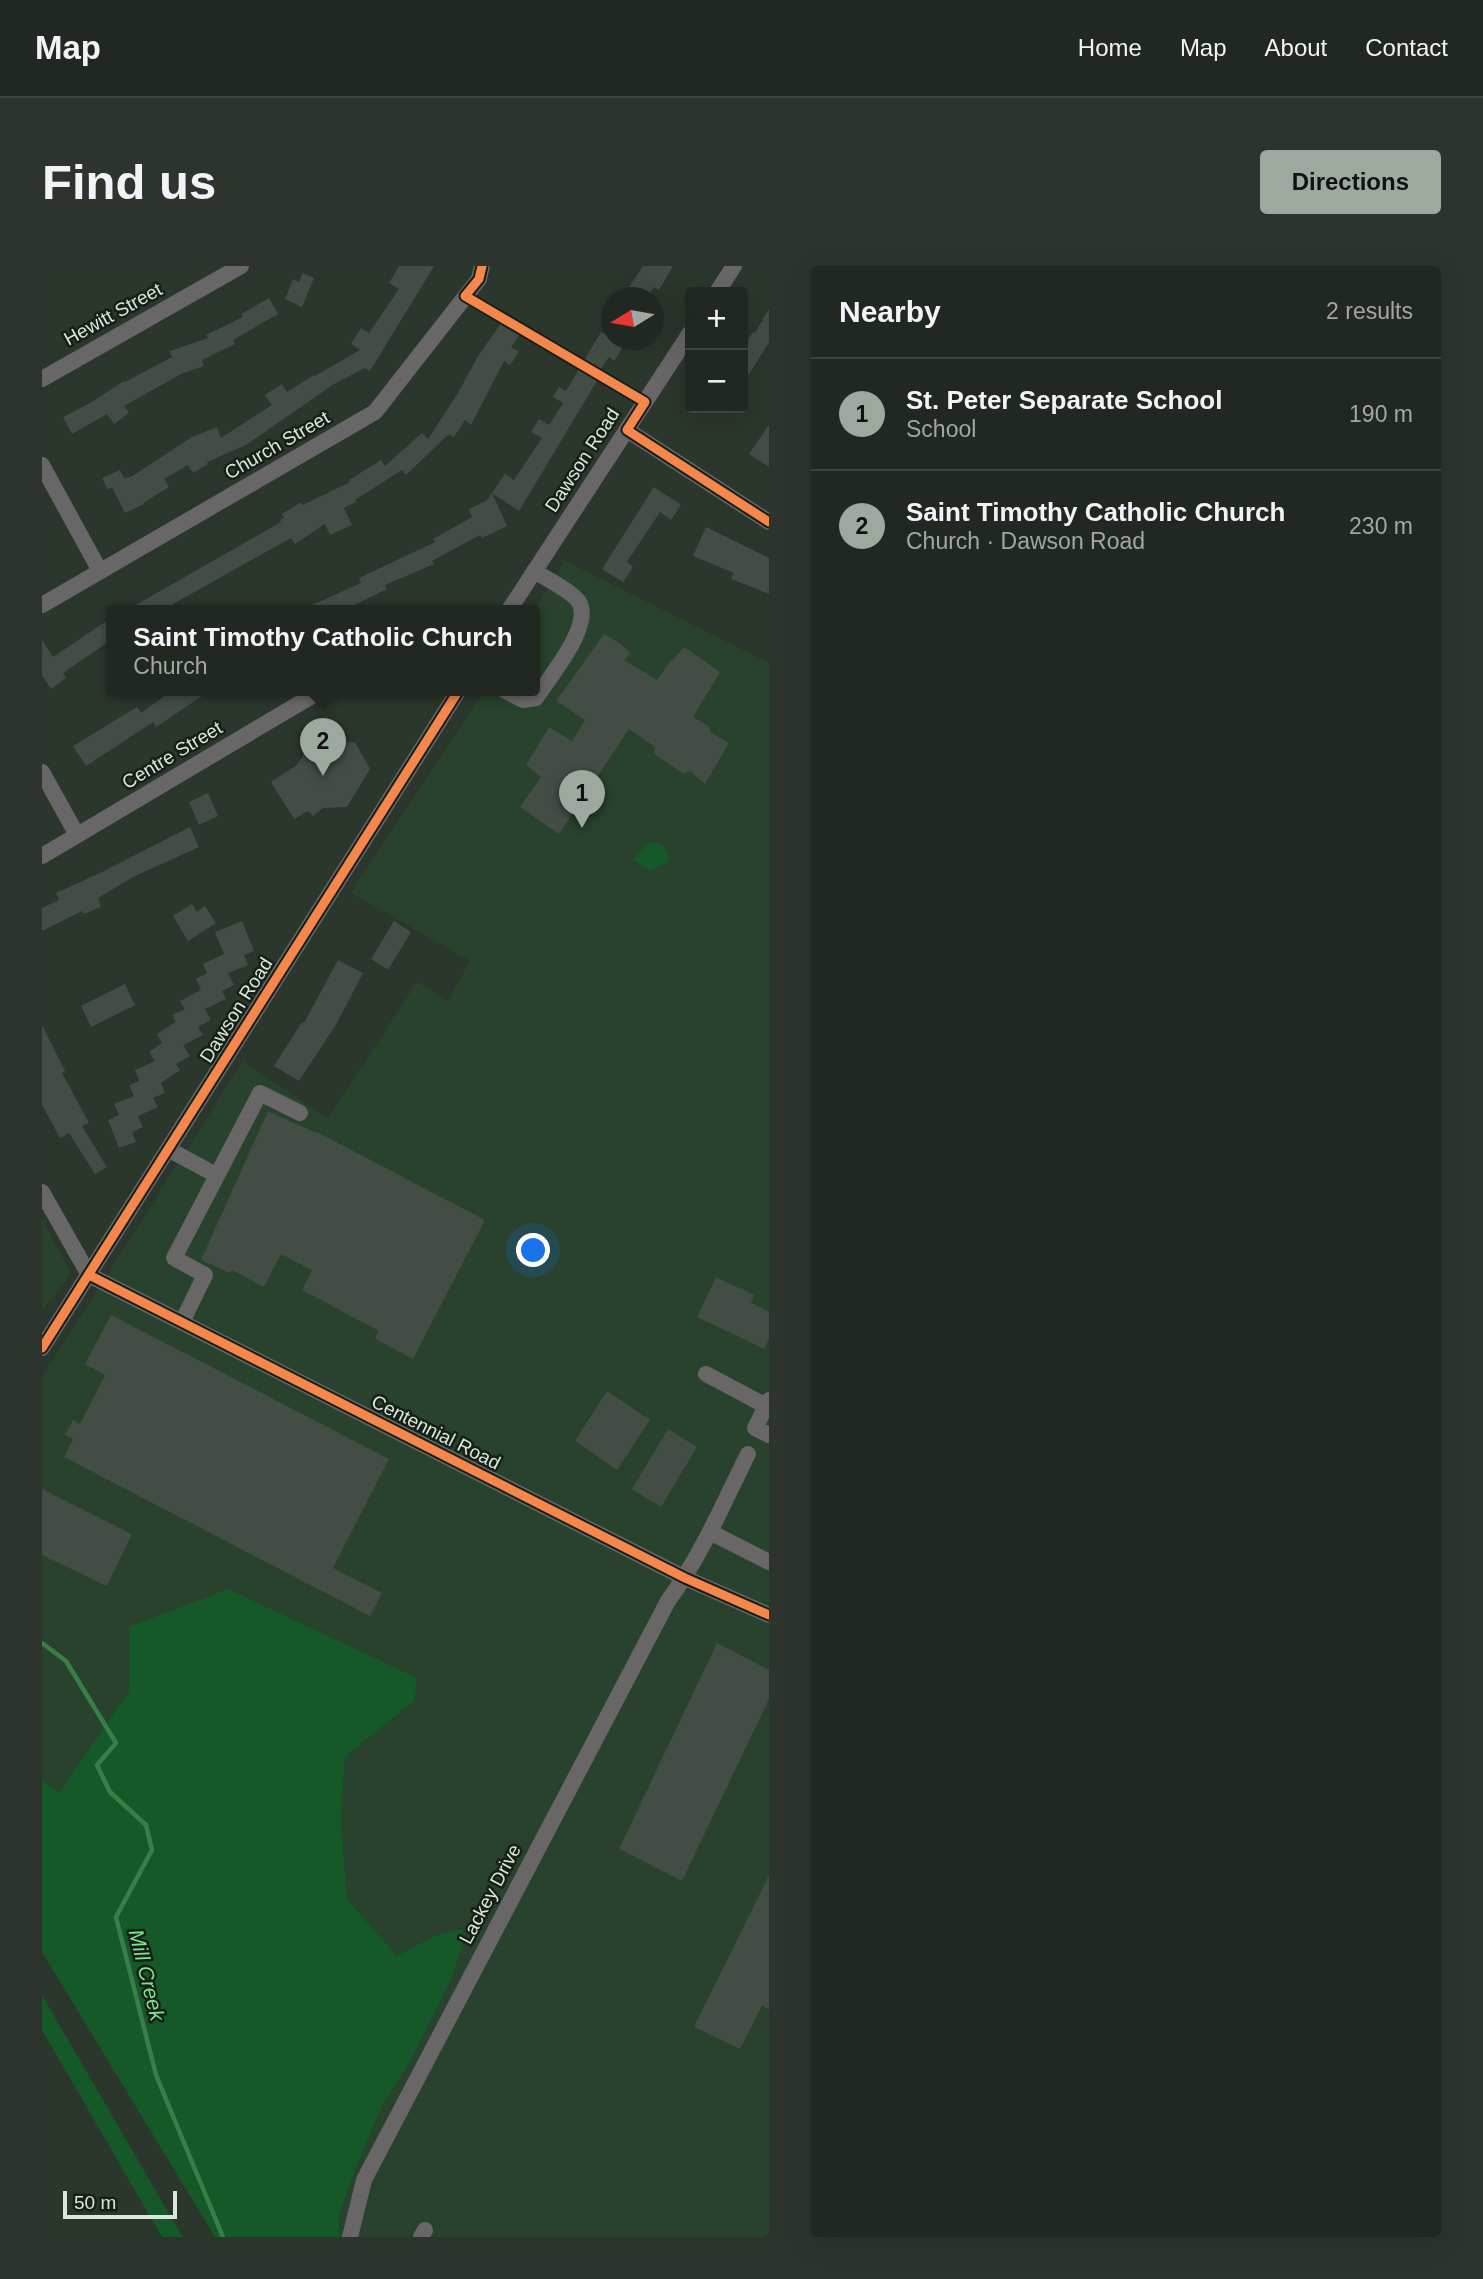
<!DOCTYPE html>
<html lang="en">
<head>
<meta charset="utf-8">
<style>
	:root { --surface:#202821; --page:#2d342e; --text:#f1f3f6; --muted:#a2a6a5; --line:#3d443f; --accent:#9da99e }
	body { margin:0; font-family:Helvetica,sans-serif; background:var(--page); color:var(--text) }
	.controls { position:absolute; right:21px; top:21px; display:grid; overflow:hidden; border-radius:7px; box-shadow:0 7px 28px #0002 }
	.controls button { width:63px; height:63px; display:grid; place-items:center; padding:0; border:0; border-bottom:2px solid var(--line); background:var(--surface); color:var(--text); font:35px sans-serif }
	.compass { position:absolute; left:559px; top:21px; width:63px; height:63px; border-radius:50%; background:var(--surface); box-shadow:0 7px 28px #0002; rotate:259deg }
	.scale { position:absolute; left:21px; bottom:18px; width:114px; box-sizing:border-box; padding-left:7px; border:4px solid #dae7db; border-top:0; font-size:19px; line-height:24px; white-space:nowrap; color:#dae7db; -webkit-text-stroke:5px #162017; paint-order:stroke }
	.you { position:absolute; left:492px; top:985px; width:24px; height:24px; margin:-18px; border:5px solid #fff; border-radius:50%; background:#1a73e8; box-shadow:0 0 0 10px #1a73e833 }
	.badge { display:grid; place-items:center; width:46px; height:46px; border-radius:50%; background:var(--accent); color:#111; font-size:23px; font-weight:700 }
	.pin { position:absolute; translate:-50% -58px; filter:drop-shadow(0 2px 4px #0008) }
	.pin::after { content:''; position:absolute; top:37px; width:24px; height:21px; background:inherit; clip-path:polygon(0 0,100% 0,50% 100%) }
	.popup { position:absolute; left:64px; top:339px; width:434px; height:91px; box-sizing:border-box; display:grid; place-content:center; border-radius:7px; background:var(--surface); filter:drop-shadow(0 2px 5px #0005); font-size:23px; white-space:nowrap; color:var(--muted) }
	.popup b { font-size:26px; color:var(--text) }
	.popup::after { content:''; position:absolute; left:50%; top:100%; margin-left:-14px; border:14px solid transparent; border-top-color:var(--surface) }
	.list { margin:0; padding:0; list-style:none }
	h2 { display:flex; justify-content:space-between; align-items:center; height:91px; margin:0; padding:0 28px; font-size:30px }
	h2 small { font-size:23px; font-weight:400; color:var(--muted) }
	.list li { display:grid; grid-template-columns:46px 1fr auto; gap:21px; align-items:center; box-sizing:border-box; height:112px; padding:0 28px; border-top:2px solid var(--line) }
	.list b { display:block; font-size:26px; white-space:nowrap }
	.list p { margin:0; font-size:23px; white-space:nowrap; color:var(--muted) }
	.list em { font-size:23px; font-style:normal; color:var(--muted) }
	.map { position:relative; flex:none; width:727px; height:1971px; overflow:hidden; border-radius:7px }
	header { display:flex; align-items:center; gap:42px; box-sizing:border-box; height:98px; padding:0 35px; background:var(--surface); border-bottom:2px solid var(--line) }
	header strong { font-size:33px }
	nav { display:flex; gap:38px; margin-inline-start:auto; font-size:24px }
	.intro { display:flex; align-items:center; justify-content:space-between; box-sizing:border-box; height:168px; padding:0 42px }
	h1 { margin:0; font-size:49px }
	.button { padding:18px 32px; border-radius:7px; background:var(--accent); color:#111; font-size:24px; font-weight:700 }
	main { display:flex; gap:42px; padding:0 42px }
	aside { flex:1; background:var(--surface); border-radius:7px; box-shadow:0 7px 28px #0002 }
	.map>svg:first-child { display:block }
	.built { fill:#28422d }
	.green { fill:#155929 }
	.lines { fill:none; stroke-linecap:round; stroke-linejoin:round }
	.stream { stroke:#377f47; stroke-width:4.5 }
	.building { fill:#434d45 }
	.path { stroke:#656664; stroke-width:2.5; stroke-dasharray:2 5; stroke-linecap:butt }
	.minor { stroke:#696668; stroke-width:16 }
	.cycleway-casing { stroke:#162017; stroke-width:13 }
	.cycleway { stroke:#f5874c; stroke-width:9 }
	.labels { text-anchor:middle; dominant-baseline:central; stroke-width:5; stroke-linejoin:round; paint-order:stroke }
	.street-label { font-size:19px; fill:#dae7db; stroke:#162017 }
	.water-label { font-size:21px; font-style:italic; fill:#7ce390; stroke:#162017 }
</style>
</head>
<body>
<header>
<strong>Map</strong>
<nav><a>Home</a><a>Map</a><a>About</a><a>Contact</a></nav>
</header>
<div class="intro"><h1>Find us</h1><a class="button">Directions</a></div>
<main>
<div class="map">
<svg width="727" height="1971" viewBox="0 0 727 1971">
	<rect width="100%" height="100%" fill="#2b362c"/>
	<!-- built -->
	<path class="built" d="M523 295 727 397V1971H298L297 1949 316 1896 341 1838 369 1794 407 1718 420 1682 392 1670 355 1690 305 1633 299 1555 303 1491 373 1434 375 1412 300 1377 88 1361 87 1425 17 1527 0 1514V1111L201 795 285 852 375 716 406 735 428 695 309 627 442 424H493L492 344Z
		M0 953 29 1007 0 1046Z"/>
	<!-- green -->
	<path class="green" d="M613 576 620 579 627 590 626 596 608 605 591 593 605 578Z
		M186 1323 375 1412 373 1434 303 1491 299 1555 305 1633 355 1690 392 1670 421 1663 420 1682 407 1718 369 1794 341 1838 316 1896 297 1949 298 1971H173L0 1686V1514L17 1527 87 1425V1361Z
		M0 1729 133 1958 141 1971H120L0 1764Z"/>
	<g class="lines">
		<!-- stream -->
		<path class="stream" d="M0 1377 24 1395 74 1477 55 1499 68 1526 104 1559 110 1584 74 1651 114 1809 181 1971"/>
	</g>
	<!-- building -->
	<path class="building" d="M357 0H392L328 105 323 102 292 118 204 179 165 196 166 198 151 207 146 199 122 213 127 221 101 237 102 238 83 247 70 221 66 224 60 212 78 204 82 212 89 211 150 171 175 161 179 172 230 139 223 129 240 118 245 126 272 109 273 110 318 84 309 78 319 62 327 67 357 23 347 17Z
		M601 0H631L617 24 612 21 605 32 587 21Z
		M261 7 272 12 260 41 243 33 251 13 257 16Z
		M227 32 236 48 191 74 193 78 160 94 162 100 141 107 82 140 87 147 72 158 65 148 30 168 21 151 48 137 82 115 83 116 130 91 128 85 166 72 164 69 201 51 199 48Z
		M727 43V76L701 118V82L711 66 713 67Z
		M460 56 478 68 469 81 477 86 468 99 462 95 429 159 423 154 412 171 407 168 364 209 360 204 313 234 314 236 302 242 310 259 288 269 283 258 253 278 249 272 131 338 134 344H85L239 256 238 254 242 252 240 248 259 236 261 239 308 216 307 214 339 194 343 200 380 167 386 173 416 127 436 90Z
		M570 57V74L581 81 572 95 567 91 553 111 556 113 477 245 450 227 463 208 472 214 500 172 489 166 497 153 507 159 521 137 511 131 517 121 524 125 559 66 562 68Z
		M727 159V201L707 188Z
		M612 221 639 239 629 254 618 246 585 296 591 301 581 316 560 303Z
		M450 227 465 260 440 272 438 269 390 295 392 298 343 319 345 323 302 344H259L319 317 317 312 393 276 391 273 430 251 427 243 444 235Z
		M664 261 727 292V328L689 313 692 307 651 290Z
		M69 352V374L21 407 24 412 9 423 0 409V374L11 391Z
		M562 368 578 377 588 387 582 394 615 414 629 394H631L642 381 678 406 651 451 668 461V466L687 477 663 518 648 505 642 508 612 488 613 481 587 463 517 568 478 541 499 511 484 499 507 461 530 475 543 454 514 435Z
		M131 424H169L114 461 111 456 44 500 31 480 95 441 99 447Z
		M313 476 328 503 305 541 281 542 271 550 266 545 252 553 229 516 255 499 269 477Z
		M166 527 176 550 157 559 147 536Z
		M148 561 157 581 91 611 56 632 59 641 42 648 40 645 0 665V642L17 634 14 627 56 608Z
		M150 638 155 646 163 640 174 657 146 675 131 650Z
		M200 655 212 685 202 689 206 699 186 707 192 719 180 725 184 733 163 743 169 754 156 761 161 769 141 779 148 790 134 798 138 804 119 817 123 827 111 832 116 841 96 850 101 861 90 866 94 876 77 882 66 854 77 849 72 838 92 830 87 819 97 815 93 804 113 795 107 786 120 777 115 768 134 756 130 749 143 743 138 735 159 724 154 713 165 707 161 698 182 688 173 666Z
		M352 655 369 666 346 704 329 693Z
		M296 694 321 707 295 757 257 815 232 800 260 756 262 757Z
		M83 718 93 739 49 761 39 740Z
		M0 759 23 805 20 807 47 857 40 860 65 901 53 908 27 867 18 872 0 839Z
		M226 845 274 867 275 866 443 954 371 1093 333 1073 337 1065 260 1024 270 1004 239 988 222 1021 190 1004 188 1007 159 994Z
		M674 1011 712 1029 709 1037 727 1046V1073L722 1083 655 1051Z
		M69 1049 347 1193 291 1302 340 1327 328 1350 22 1191 31 1173 23 1169 31 1154 38 1158 63 1109 43 1098Z
		M565 1125 608 1154 575 1204 533 1175Z
		M626 1163 655 1181 619 1241 590 1223Z
		M0 1223 90 1268 65 1320 0 1289Z
		M675 1377 727 1404V1433L640 1615 577 1583Z
		M727 1609V1744L720 1739 698 1783 652 1761Z"/>
	<g class="lines">
		<!-- path -->
		<path class="path" d="M437 38 591 129"/>
		<!-- minor -->
		<path class="minor" d="M675 26 692 0
			M0 113 199 0
			M585 164 727 256
			M0 199 58 305
			M0 339 333 146 437 13 440 0
			M467 344 648 67
			M462 424 481 434 494 432C508 410 551 360 537 336 531 326 503 312 492 305
			M0 506 35 569
			M0 590 280 424
			M126 883 174 909
			M0 926 47 1009
			M47 1009 643 1312 727 1349
			M140 1056 163 1009 132 992 218 827 258 847
			M0 1082 417 424
			M664 1108 724 1140
			M727 1134 713 1162 727 1169
			M668 1266 727 1296
			M308 1971 322 1914 626 1335C659 1290 681 1238 706 1188
			M379 1971 383 1964"/>
		<!-- cycleway casing -->
		<g class="cycleway-casing">
			<path id="cycleway" d="M440 0 437 13 423 30 603 136 585 164 727 256
				M47 1009 643 1312 727 1349
				M0 1082 417 424"/>
		</g>
		<!-- cycleway -->
		<use href="#cycleway" class="cycleway"/>
	</g>
	<g class="labels">
		<!-- street labels -->
		<g class="street-label">
			<text transform="translate(71 48) rotate(-29)">Hewitt Street</text>
			<text transform="translate(235 179) rotate(-30)">Church Street</text>
			<text transform="translate(540 194) rotate(-57)">Dawson Road</text>
			<text transform="translate(130 489) rotate(-31)">Centre Street</text>
			<text transform="translate(194 744) rotate(-58)">Dawson Road</text>
			<text transform="translate(394 1166) rotate(27)">Centennial Road</text>
			<text transform="translate(448 1628) rotate(-62)">Lackey Drive</text>
		</g>
		<!-- water labels -->
		<g class="water-label">
			<text transform="translate(105 1709) rotate(76)">Mill Creek</text>
		</g>
	</g>
</svg>
<div class="controls">
<button>+</button>
<button>−</button>
</div>
<svg class="compass" viewBox="-18 -18 36 36"><path d="M0-13l5 13h-10z" fill="#e53935"/><path d="M0 13l5-13h-10z" fill="#a2a6a5"/></svg>
<div class="scale">50 m</div>
<div class="you"></div>
<div class="pin badge" style="left:540px;top:562px">1</div>
<div class="pin badge" style="left:281px;top:510px">2</div>
<div class="popup"><b>Saint Timothy Catholic Church</b>Church</div>
</div>
<aside>
<h2>Nearby<small>2 results</small></h2>
<ul class="list">
<li><span class="badge">1</span><div><b>St. Peter Separate School</b><p>School</p></div><em>190 m</em></li>
<li><span class="badge">2</span><div><b>Saint Timothy Catholic Church</b><p>Church · Dawson Road</p></div><em>230 m</em></li>
</ul>
</aside>
</main>
</body>
</html>
